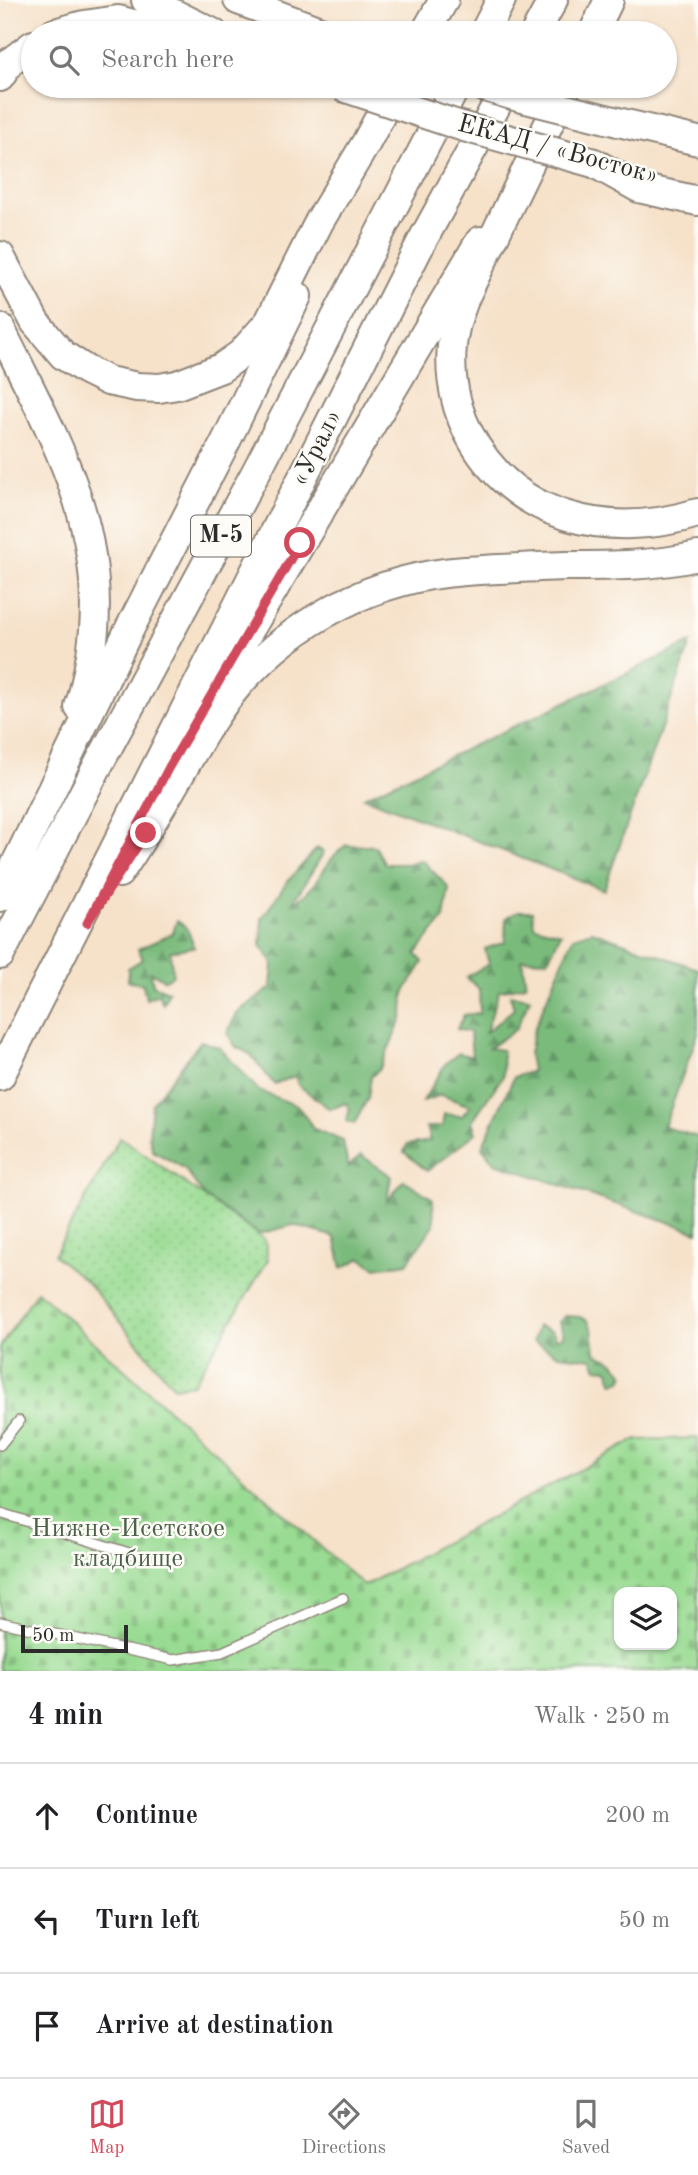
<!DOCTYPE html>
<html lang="en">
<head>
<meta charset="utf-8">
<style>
	:root { --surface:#fff; --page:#f6f6f6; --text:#202124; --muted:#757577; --line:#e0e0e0; --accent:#d1495b }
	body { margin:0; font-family:"Old Standard TT",serif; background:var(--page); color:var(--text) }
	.controls { position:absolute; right:21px; bottom:21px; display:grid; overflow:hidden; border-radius:14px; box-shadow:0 2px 5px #0004 }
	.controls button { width:63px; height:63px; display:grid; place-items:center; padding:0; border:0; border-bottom:2px solid var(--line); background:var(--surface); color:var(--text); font:35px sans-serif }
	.scale { position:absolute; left:21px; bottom:18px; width:107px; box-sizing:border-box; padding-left:7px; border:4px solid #2b2b2b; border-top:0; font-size:19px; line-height:24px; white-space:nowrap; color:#2b2b2b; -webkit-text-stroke:5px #fdfcf7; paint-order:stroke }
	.stop { position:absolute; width:21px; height:21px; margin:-16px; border:5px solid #d1495b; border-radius:50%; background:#fff }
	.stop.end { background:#d1495b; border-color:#fff; box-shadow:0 2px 7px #0008 }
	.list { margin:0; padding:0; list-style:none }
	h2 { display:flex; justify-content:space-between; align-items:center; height:91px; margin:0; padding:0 28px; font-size:30px }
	h2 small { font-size:23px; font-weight:400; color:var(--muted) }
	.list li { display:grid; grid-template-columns:46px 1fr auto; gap:21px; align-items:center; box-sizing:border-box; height:105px; padding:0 28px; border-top:2px solid var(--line) }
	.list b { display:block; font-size:26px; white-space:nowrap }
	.list em { font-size:23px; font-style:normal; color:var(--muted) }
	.icon { flex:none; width:38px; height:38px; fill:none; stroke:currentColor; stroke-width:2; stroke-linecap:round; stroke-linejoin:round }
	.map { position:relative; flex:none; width:698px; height:1671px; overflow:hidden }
	.search { position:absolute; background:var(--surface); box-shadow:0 2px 5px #0004; left:21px; right:21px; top:21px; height:77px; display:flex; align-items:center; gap:18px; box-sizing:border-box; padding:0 24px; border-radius:38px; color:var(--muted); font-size:26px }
	.sheet { height:406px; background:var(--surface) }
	nav { display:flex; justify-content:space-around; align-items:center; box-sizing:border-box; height:98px; border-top:2px solid var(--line); background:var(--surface); font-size:19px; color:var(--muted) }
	nav a { display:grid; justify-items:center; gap:4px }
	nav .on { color:var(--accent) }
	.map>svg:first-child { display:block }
	.grass { fill:url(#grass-dots); stroke:#62835e; stroke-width:2 }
	.forest { fill:url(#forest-firs); stroke:#527354; stroke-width:2 }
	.cemetery { fill:url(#cemetery-stones); stroke:#62835e; stroke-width:2; fill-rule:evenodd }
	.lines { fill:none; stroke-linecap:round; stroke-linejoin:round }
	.service-casing { stroke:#90867a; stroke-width:12 }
	.primary-casing { stroke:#90867a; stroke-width:32 }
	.trunk-casing { stroke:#90867a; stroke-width:32 }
	.service { stroke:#fff; stroke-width:9 }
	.primary { stroke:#fff; stroke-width:28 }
	.trunk { stroke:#fff; stroke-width:28 }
	.trunk-bridge-casing { stroke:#90867a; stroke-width:32; stroke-linecap:butt }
	.trunk-bridge { stroke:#fff; stroke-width:28 }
	.route { stroke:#d1495b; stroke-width:9 }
	.labels { text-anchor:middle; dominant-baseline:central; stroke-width:5; stroke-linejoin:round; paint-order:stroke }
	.shield { fill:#fdfcf7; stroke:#6a6a68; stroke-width:2 }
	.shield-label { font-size:24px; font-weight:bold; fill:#2b2b2b }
	.street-label { font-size:26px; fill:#2b2b2b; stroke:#fdfcf7 }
	.park-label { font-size:26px; fill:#4c604a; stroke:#fdfcf7 }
</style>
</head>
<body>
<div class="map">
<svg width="698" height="1671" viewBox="0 0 698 1671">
	<defs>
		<pattern id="grass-dots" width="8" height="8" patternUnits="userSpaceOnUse" patternTransform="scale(1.75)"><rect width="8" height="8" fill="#99db92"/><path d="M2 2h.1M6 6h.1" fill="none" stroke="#84bc7e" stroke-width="1.8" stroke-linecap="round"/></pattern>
		<pattern id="forest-firs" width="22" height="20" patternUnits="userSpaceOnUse" patternTransform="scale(1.75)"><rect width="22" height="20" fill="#7abb7c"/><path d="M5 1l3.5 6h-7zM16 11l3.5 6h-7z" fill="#649866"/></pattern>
		<pattern id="cemetery-stones" width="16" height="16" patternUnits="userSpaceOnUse" patternTransform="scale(1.75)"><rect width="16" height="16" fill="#99db92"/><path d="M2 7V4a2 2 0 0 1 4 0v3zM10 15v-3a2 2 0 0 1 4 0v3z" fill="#84bc7e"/></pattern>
	</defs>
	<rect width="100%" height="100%" fill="#fdfcf7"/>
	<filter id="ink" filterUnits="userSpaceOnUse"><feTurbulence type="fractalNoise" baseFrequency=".0143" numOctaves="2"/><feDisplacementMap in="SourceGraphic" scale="14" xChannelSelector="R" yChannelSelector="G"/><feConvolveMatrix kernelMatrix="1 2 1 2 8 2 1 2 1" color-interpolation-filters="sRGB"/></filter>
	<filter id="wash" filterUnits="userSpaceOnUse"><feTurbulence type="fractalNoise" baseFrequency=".00686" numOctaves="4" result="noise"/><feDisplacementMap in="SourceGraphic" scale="28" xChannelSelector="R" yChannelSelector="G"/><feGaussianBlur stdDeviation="1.57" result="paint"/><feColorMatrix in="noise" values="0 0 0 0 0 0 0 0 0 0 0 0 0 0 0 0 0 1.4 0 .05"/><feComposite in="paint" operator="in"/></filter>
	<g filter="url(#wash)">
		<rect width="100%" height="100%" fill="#f6e1c9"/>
		<!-- grass -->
		<path class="grass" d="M120 1137 265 1240 268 1260 193 1384 174 1387 87 1282 54 1255Z"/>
		<!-- forest -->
		<path class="forest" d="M691 643 604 890 364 797Z
			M346 845 375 846 385 864H406L422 860 449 888 444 918 416 954 423 962 404 993 403 1016 380 1068 371 1077 368 1098 354 1124 346 1121 350 1110 346 1103 330 1109 298 1085 295 1076 274 1084 250 1054 236 1047 227 1033 238 1012 271 988 273 963 261 946 262 918 287 882 317 848 324 852 293 902C318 891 324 860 346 845Z
			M518 911H532L534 926 561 933 548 960 522 959 526 985 499 991 486 1032 514 1009 510 995 530 998 516 1029 489 1048 502 1050 503 1076 472 1121 476 1133 427 1171 404 1152 407 1145 430 1141 426 1127H442L444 1114 462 1116 470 1106 441 1095 423 1101 446 1063 459 1053 472 1057 470 1032 457 1029 464 1015 480 1013 479 989 466 977 489 964 485 949 505 942 506 918Z
			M177 921 187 928 194 947 170 951 173 975 165 980 151 972 153 985 169 991 163 1004 159 994 146 999 143 984 128 981V968L143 959 138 949 172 934Z
			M592 931 698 969V1033L664 1127 698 1137V1232L495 1163 482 1147 514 1077 532 1071 529 1054 534 1029 573 937Z
			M201 1041 220 1048 259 1091 298 1106 314 1129 343 1141 348 1167 361 1155 391 1176 387 1201 404 1180 433 1199 434 1225 407 1263 376 1268 361 1258 342 1268 335 1237 293 1225 259 1234 205 1197 184 1168 153 1151 149 1136 152 1104Z
			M565 1316 580 1317 588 1321 592 1329 595 1353 611 1360 625 1374 623 1379 614 1383 608 1369 597 1368 593 1359 559 1355 533 1341 538 1326 552 1331 557 1339 564 1335 559 1322Z"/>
		<!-- cemetery -->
		<path class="cemetery" d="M37 1291 364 1586 635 1440 698 1438V1671H0V1347ZM619 1592H672V1645H619Z"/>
	</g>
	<g filter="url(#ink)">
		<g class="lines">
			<!-- service casing -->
			<g class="service-casing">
				<path id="service" d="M0 1445 19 1421
					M0 1513 142 1557
					M0 1622 173 1660 222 1652 343 1598"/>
			</g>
			<!-- primary casing -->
			<g class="primary-casing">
				<path id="primary" d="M484 33 501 0
					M535 33 553 0
					M0 328C53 435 111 531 91 655 88 673 85 690 79 707
					M215 688 480 241
					M119 873C141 841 161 807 180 774 198 743 215 712 238 685 296 618 377 577 465 571 498 569 532 567 566 566 610 566 655 566 698 556
					M0 897 128 632 227 439 297 296
					M0 955 95 771 257 470 456 86
					M0 1076 421 243 507 86"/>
			</g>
			<!-- trunk casing -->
			<g class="trunk-casing">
				<path id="trunk" d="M146 0 213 33
					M238 0 325 33
					M55 33 84 25 118 20 166 33
					M425 33 444 0
					M593 33 609 0
					M0 77 9 63 33 45
					M567 86 465 297C462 307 457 317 455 328 447 362 452 400 468 432 513 520 609 540 698 513
					M618 122 698 141
					M594 163 639 188 698 201
					M0 256 35 322 63 355 86 370 108 381 137 387 159 388 177 385 221 368 241 354 269 322 319 222 366 143 396 86"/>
			</g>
			<!-- service -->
			<use href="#service" class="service"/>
			<!-- primary -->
			<use href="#primary" class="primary"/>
			<!-- trunk -->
			<use href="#trunk" class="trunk"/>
			<!-- trunk-bridge casing -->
			<g class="trunk-bridge-casing">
				<path id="trunk-bridge" d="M340 86 464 127 594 163
					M481 86 522 98 618 122"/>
			</g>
			<!-- trunk-bridge -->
			<use href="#trunk-bridge" class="trunk-bridge"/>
		</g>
	</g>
	<g class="lines" filter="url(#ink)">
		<!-- route -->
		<path class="route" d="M146 833 87 923 169 767 300 543"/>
	</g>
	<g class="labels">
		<!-- shield labels -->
		<rect class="shield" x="191" y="515.5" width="60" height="41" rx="5"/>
		<g class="shield-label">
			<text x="221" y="536">М-5</text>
		</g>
		<!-- street labels -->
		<g class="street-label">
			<text transform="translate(558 150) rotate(15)">ЕКАД / «Восток»</text>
			<text transform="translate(317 448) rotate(-63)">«Урал»</text>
		</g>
		<!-- park labels -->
		<g class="park-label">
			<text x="128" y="1529">Нижне-Исетское<tspan x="128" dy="30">кладбище</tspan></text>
		</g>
	</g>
</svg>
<div class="controls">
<button><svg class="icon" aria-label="layers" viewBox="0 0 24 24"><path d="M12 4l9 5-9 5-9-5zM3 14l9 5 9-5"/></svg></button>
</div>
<div class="scale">50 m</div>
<div class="stop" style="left:300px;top:543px"></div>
<div class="stop end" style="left:146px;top:833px"></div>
<div class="search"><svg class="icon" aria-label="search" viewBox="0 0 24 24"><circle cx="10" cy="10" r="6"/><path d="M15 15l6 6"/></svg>Search here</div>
</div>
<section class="sheet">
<h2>4 min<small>Walk · 250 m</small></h2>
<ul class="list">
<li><svg class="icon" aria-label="ahead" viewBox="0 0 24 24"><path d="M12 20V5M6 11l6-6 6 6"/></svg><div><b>Continue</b></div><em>200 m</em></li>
<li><svg class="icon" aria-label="left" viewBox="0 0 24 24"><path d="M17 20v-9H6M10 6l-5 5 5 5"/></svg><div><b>Turn left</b></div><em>50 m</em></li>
<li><svg class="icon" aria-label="arrive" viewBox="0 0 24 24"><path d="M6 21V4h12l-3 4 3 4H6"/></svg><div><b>Arrive at destination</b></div></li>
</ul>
</section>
<nav>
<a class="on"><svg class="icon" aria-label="map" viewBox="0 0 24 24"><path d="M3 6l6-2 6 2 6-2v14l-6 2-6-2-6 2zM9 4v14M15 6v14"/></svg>Map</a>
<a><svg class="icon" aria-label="directions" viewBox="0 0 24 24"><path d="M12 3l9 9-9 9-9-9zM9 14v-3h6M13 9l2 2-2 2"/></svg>Directions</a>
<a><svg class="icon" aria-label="saved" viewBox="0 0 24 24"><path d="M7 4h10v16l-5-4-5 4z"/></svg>Saved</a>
</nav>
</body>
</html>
